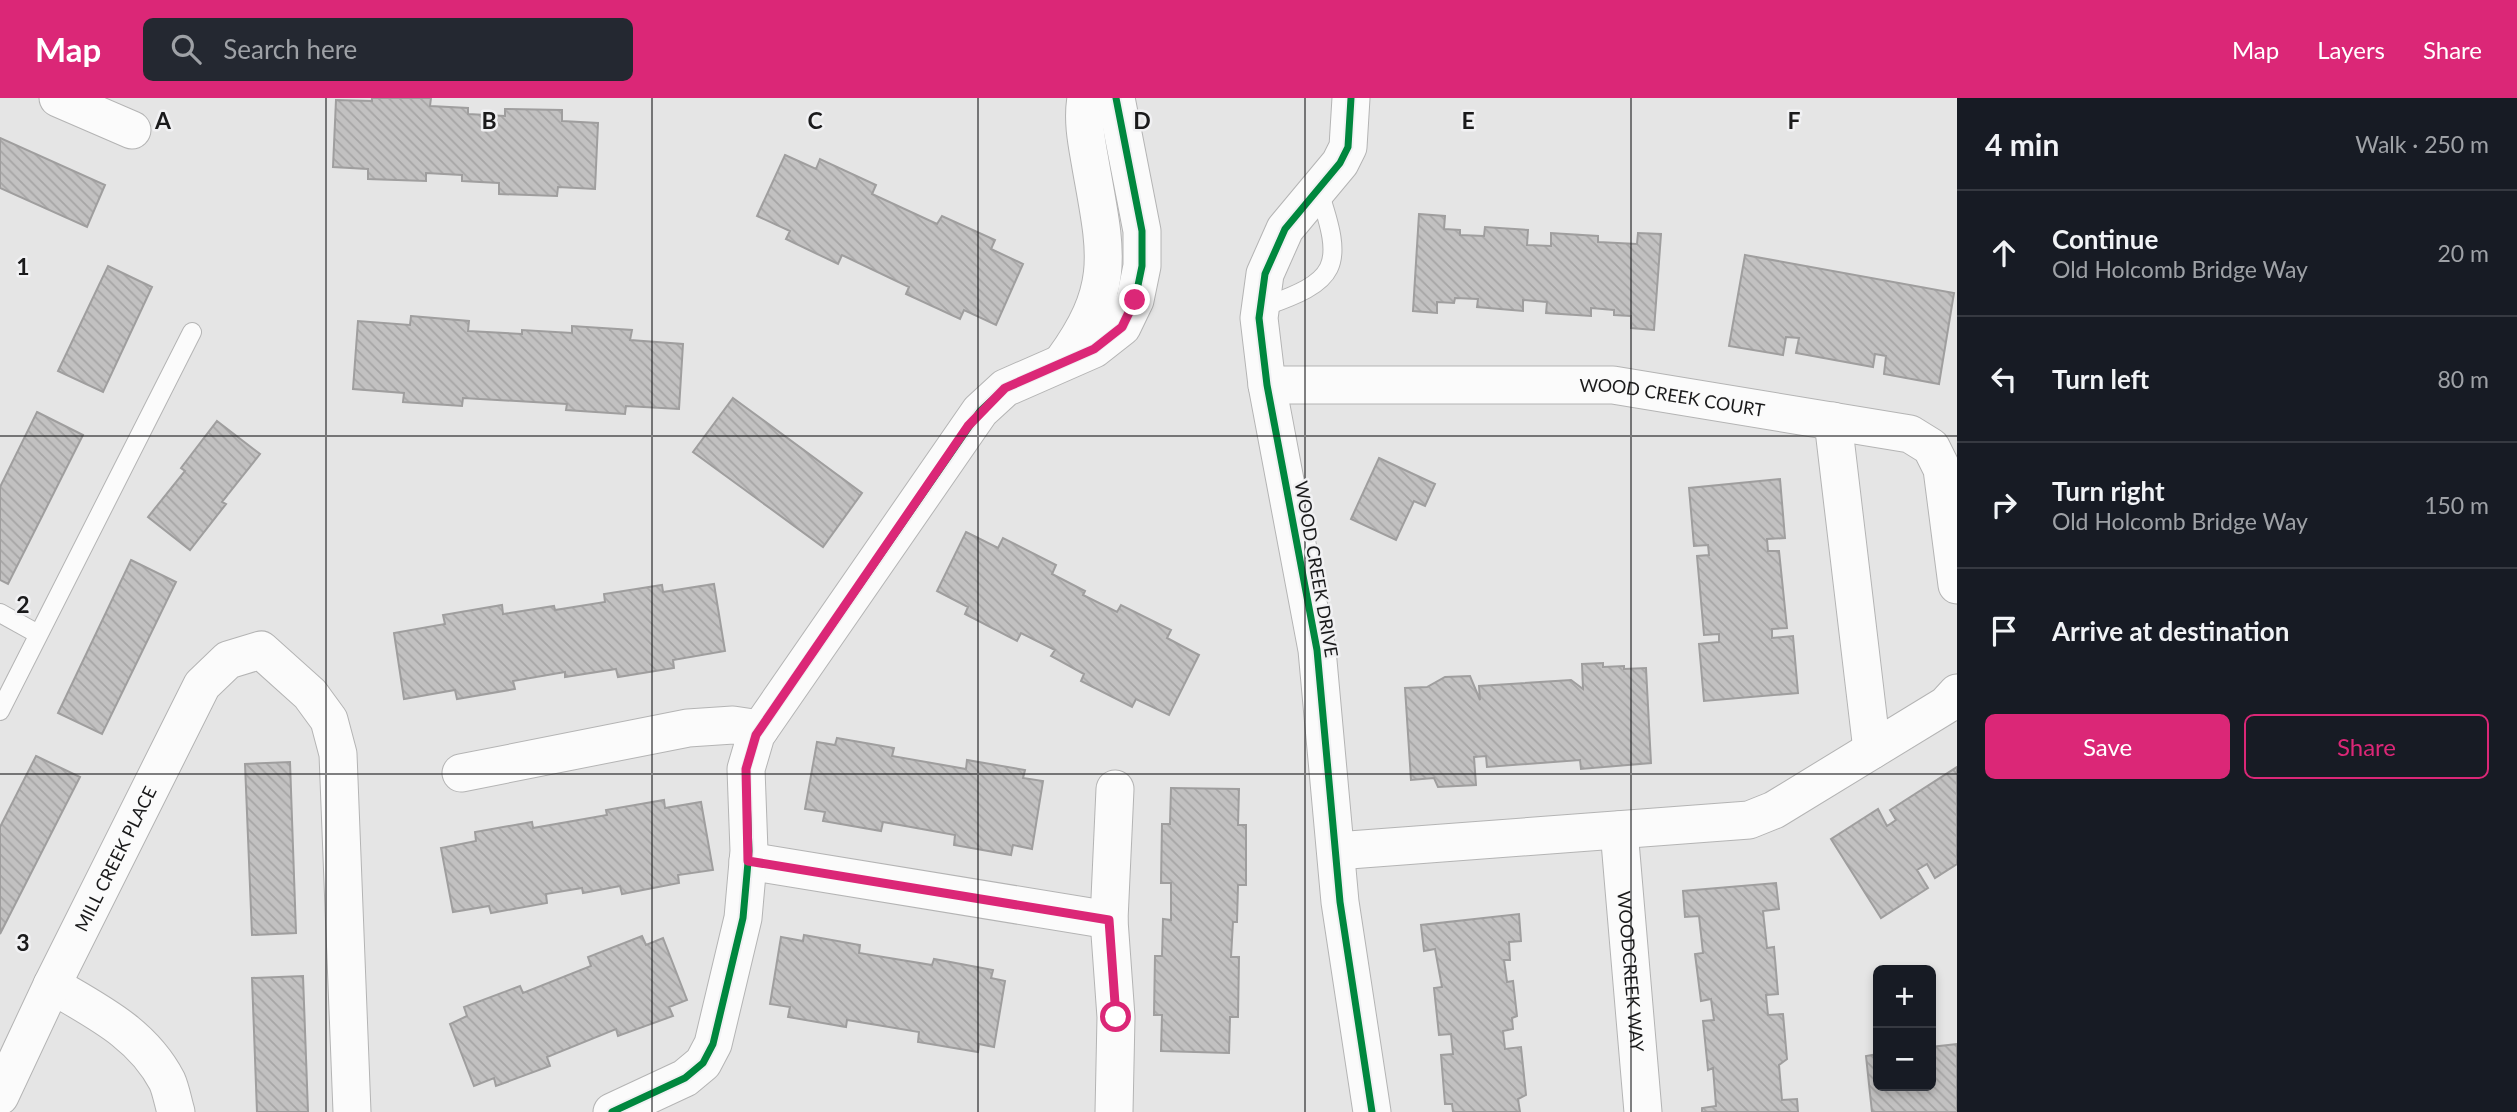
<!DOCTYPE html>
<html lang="en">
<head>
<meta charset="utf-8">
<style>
	:root { --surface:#171b24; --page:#242831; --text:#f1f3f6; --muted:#9ea1a6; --line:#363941; --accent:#db2777 }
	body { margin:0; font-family:Lato,sans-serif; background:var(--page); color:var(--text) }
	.controls { position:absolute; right:21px; bottom:21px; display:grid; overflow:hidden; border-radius:10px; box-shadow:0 4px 10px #0003 }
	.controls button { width:63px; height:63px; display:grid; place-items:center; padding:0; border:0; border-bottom:2px solid var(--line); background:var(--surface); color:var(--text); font:35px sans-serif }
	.stop { position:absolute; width:21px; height:21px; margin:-16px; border:5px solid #db2777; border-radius:50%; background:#fff }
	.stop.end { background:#db2777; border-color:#fff; box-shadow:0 2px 7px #0008 }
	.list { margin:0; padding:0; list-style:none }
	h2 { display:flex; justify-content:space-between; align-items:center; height:91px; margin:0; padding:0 28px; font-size:30px }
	h2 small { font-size:23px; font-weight:400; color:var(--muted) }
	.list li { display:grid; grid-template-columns:46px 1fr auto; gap:21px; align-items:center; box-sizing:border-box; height:126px; padding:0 28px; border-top:2px solid var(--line) }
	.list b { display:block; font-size:26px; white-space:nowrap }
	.list p { margin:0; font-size:23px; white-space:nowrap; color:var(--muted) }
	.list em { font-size:23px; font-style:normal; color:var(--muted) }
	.actions { display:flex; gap:14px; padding:21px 28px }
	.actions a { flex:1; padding:16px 0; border:2px solid var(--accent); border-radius:10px; text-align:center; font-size:24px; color:var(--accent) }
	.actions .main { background:var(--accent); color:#fff }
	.icon { flex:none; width:38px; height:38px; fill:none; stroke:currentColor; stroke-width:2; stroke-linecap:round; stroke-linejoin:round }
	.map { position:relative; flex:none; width:1957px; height:1014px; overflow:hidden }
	header { display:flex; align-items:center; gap:42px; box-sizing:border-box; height:98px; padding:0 35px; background:var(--accent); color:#fff }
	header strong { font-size:33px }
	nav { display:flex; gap:38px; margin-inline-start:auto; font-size:24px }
	.search { width:490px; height:63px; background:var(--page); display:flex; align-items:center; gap:18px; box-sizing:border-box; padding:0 24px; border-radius:10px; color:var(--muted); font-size:26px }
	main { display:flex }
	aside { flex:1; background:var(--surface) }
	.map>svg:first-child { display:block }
	.building { fill:url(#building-back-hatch); stroke:#9f9e9e; stroke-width:2 }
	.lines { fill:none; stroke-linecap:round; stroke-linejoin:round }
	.lane-casing { stroke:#b4b4b4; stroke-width:20 }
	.street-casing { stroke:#b4b4b4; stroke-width:39 }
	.lane { stroke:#fbfbfb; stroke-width:18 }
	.street { stroke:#fbfbfb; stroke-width:37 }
	.cycleway-casing { stroke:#f1f1f3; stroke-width:11 }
	.cycleway { stroke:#00873e; stroke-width:7 }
	.route { stroke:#db2777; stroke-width:9 }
	.grid { fill:none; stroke:#1a1a1b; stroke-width:2; stroke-opacity:0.55 }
	.labels { text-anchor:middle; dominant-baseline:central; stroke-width:5; stroke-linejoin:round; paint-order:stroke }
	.street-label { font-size:18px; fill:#1a1a1b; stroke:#f1f1f3 }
	.grid-label { font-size:23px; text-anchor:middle; font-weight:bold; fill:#1a1a1b; stroke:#f1f1f3; stroke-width:5; stroke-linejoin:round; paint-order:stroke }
</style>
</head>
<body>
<header>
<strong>Map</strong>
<div class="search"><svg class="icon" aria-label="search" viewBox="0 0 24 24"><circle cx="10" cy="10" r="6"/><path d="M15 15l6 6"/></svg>Search here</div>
<nav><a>Map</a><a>Layers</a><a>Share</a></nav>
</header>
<main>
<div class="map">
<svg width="1957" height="1014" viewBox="0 0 1957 1014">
	<defs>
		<pattern id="building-back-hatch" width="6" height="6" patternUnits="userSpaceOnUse" patternTransform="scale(1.75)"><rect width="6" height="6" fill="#c2c1c1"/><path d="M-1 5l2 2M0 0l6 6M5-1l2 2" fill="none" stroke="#a6a5a5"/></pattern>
	</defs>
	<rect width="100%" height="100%" fill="#e5e5e5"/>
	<!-- building -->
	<path class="building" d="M372 0H431L430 8 468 10V16L505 18V11L562 12V23L598 25 595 91 558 89 557 98 499 96V85L462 83V77L426 75V83L368 81V71L333 69 336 2 372 3Z
		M0 40 105 87 87 129 0 90Z
		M785 57 816 71 820 61 876 87 872 96 937 126 942 118 995 142 991 151 1023 166 996 227 964 212 960 221 906 196 909 189 842 157 838 166 786 141 790 133 757 118Z
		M1419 116 1445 118 1444 131 1460 132V137L1484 138 1485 129 1528 132 1527 147 1551 148V135L1598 138V144L1637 146 1638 135 1661 136 1654 232 1631 230V218L1614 217V212L1591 210V218L1546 215 1547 204 1523 202V213L1477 209 1478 201 1455 200 1454 205 1437 204V215L1413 213Z
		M1745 157 1954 195 1939 286 1884 276 1886 258 1875 256 1873 269 1796 255 1799 240 1786 239 1783 257 1729 248Z
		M108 168 152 189 103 294 58 273Z
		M411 218 469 223 468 233 522 236V232L572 235V228L632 232 630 242 683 246 679 311 626 308 625 316 566 312 567 306 463 300 462 308 403 304 404 295 353 291 358 223 410 227Z
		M733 300 862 395 823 449 693 354Z
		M37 314 83 337 8 486 0 482V389Z
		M217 323 260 356 222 404 226 406 190 452 148 419 185 373 181 370Z
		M1379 360 1435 386 1425 408 1414 403 1396 442 1351 421Z
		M1780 381 1785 440 1767 441 1768 453H1779L1787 530 1772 531V540L1793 538 1798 595 1704 603 1699 546 1719 544V536L1704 537 1697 458 1709 457 1708 447 1694 448 1689 390Z
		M966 434 998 450 1003 440 1056 467 1052 476 1085 493 1083 497 1117 514 1121 507 1171 532 1167 540 1199 557 1169 617 1136 601 1132 609 1081 583 1084 576 1051 558 1055 552 1021 535 1017 543 965 516 968 509 937 493Z
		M131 462 176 484 102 636 58 615Z
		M714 486 725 553 673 562 674 570 618 579 616 571 565 579V574L513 583 515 591 457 601 455 592 404 601 394 535 445 526 443 517 502 507 503 516 554 508 555 512 605 504 604 496 662 487 663 494Z
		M1603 565V569L1624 568V571L1646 570 1651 665 1581 671 1580 662 1487 669 1486 658 1474 659 1476 687 1438 689 1434 680 1411 682 1405 590 1427 589 1445 579 1470 578 1480 602 1479 588 1571 582 1583 591 1582 566Z
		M837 640 894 650 892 658 966 671 967 662 1025 672 1023 680 1043 683 1032 751 1013 747 1011 757 954 747 955 737 883 724 881 733 823 723 825 714 805 711 817 644 835 647Z
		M36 658 80 679 0 836V729Z
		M290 664 296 835 252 837 245 666Z
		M1957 669V766L1935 780 1927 766 1917 772 1928 790 1881 820 1831 741 1878 711 1887 728 1896 722 1890 712Z
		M1171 690 1239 691 1238 727H1246V787H1238L1237 824H1233L1231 859H1239L1238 919H1230L1229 955 1161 953 1162 917H1154L1155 858H1162L1163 821 1171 822V785H1161L1162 726H1170Z
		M664 702 665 710 701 704 713 772 678 777 679 785 622 796 620 788 583 795 582 790 546 796 547 805 491 815 489 808 453 814 441 750 476 743 475 734 532 724 533 730 607 717 606 712Z
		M1776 785 1779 811 1763 813 1767 850 1774 849 1778 896 1766 897 1768 917 1783 916 1787 961 1779 967 1782 1002 1797 1001 1798 1014H1702V1010L1716 1008 1713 970 1708 972 1703 923 1714 922 1711 901 1701 903 1695 856 1703 855 1699 818 1685 819 1683 793Z
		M1519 816 1521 843 1509 844 1510 862H1504L1507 884 1513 883 1517 918 1512 920 1513 931 1503 933 1505 951 1521 949 1526 997 1518 1001 1520 1014H1453L1452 1006H1445L1441 957 1453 956 1451 936 1439 937 1434 890 1442 889 1435 851 1424 853 1421 827Z
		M804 837 860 847 859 855 932 867 934 861 993 872 991 880 1005 883 994 949 979 946 978 954 918 944 919 934 847 922 846 929 788 919 790 909 770 906 781 839 803 843Z
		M642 838 646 847 663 840 687 902 669 909 673 918 618 938 616 931 547 959 550 968 496 988 494 980 474 988 450 926 467 918 464 909 520 888 523 895 591 868 588 859Z
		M303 878 308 1014H257L252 880Z
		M1957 946V1014H1872L1866 958 1878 956V988H1931V949Z"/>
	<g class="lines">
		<!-- lane casing -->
		<g class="lane-casing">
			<path id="lane" d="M1260 210C1339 183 1345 170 1318 91
				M0 515 38 536
				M0 613 192 234"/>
		</g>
		<!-- street casing -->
		<g class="street-casing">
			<g id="street">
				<path d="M58 0 132 32"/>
				<path d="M1351 0 1348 49 1340 65 1285 131 1265 176 1259 220 1267 287 1317 552 1340 804 1372 1014"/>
				<path d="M1063 263C1117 189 1106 154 1091 69 1087 46 1082 23 1086 0"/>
				<path id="s1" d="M1267 287H1613L1910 336 1931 349 1942 371 1957 487"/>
				<path d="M1833 323 1872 652"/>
				<path d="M461 675 688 630 733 627 760 631"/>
				<path id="s2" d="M1619 732 1643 1014"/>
				<path d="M1336 753 1749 722 1774 712 1946 607 1957 595"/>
				<path d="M748 763 1109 822"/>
				<path d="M52 887C96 913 142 935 167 983 171 992 173 1004 176 1014"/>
				<path id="s3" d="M0 998 52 887 202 587 228 562 261 552 310 596 329 622 338 656 352 1014"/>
				<path d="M612 1014 685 980 703 965 713 946 743 820 749 753 746 671 756 637 980 313 1005 290 1094 251 1122 229 1135 202 1142 168V133L1116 0"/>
				<path d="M1114 1014 1116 919 1109 822 1115 691"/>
			</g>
		</g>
		<!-- lane -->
		<use href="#lane" class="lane"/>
		<!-- street -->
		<use href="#street" class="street"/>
		<!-- cycleway casing -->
		<g class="cycleway-casing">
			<path id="cycleway" d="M1351 0 1348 49 1340 65 1285 131 1265 176 1259 220 1267 287 1317 552 1340 804 1372 1014
				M612 1014 685 980 703 965 713 946 743 820 749 753 746 671 756 637 980 313 1005 290 1094 251 1122 229 1135 202 1142 168V133L1116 0"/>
		</g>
		<!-- cycleway -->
		<use href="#cycleway" class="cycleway"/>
	</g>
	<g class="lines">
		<!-- route -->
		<path class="route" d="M1116 919 1109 822 748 763 746 671 756 637 968 328 1005 290 1094 251 1122 229 1135 202"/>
	</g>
	<!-- grid -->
	<path class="grid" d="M326 0V1014M652 0V1014M978 0V1014M1305 0V1014M1631 0V1014M0 338H1957M0 676H1957"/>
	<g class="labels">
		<!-- street labels -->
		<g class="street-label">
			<text stroke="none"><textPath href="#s1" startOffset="406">WOOD CREEK COURT</textPath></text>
			<text transform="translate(1317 471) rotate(80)">WOOD CREEK DRIVE</text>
			<text stroke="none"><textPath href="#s3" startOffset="264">MILL CREEK PLACE</textPath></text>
			<text stroke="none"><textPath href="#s2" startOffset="142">WOODCREEK WAY</textPath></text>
		</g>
	</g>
	<g class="grid-label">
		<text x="163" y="31">A</text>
		<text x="489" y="31">B</text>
		<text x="815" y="31">C</text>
		<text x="1142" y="31">D</text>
		<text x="1468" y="31">E</text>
		<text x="1794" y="31">F</text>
		<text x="23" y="177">1</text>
		<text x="23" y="515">2</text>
		<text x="23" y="853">3</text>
	</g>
</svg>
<div class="controls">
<button>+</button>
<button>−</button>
</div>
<div class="stop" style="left:1116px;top:919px"></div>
<div class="stop end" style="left:1135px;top:202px"></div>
</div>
<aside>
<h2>4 min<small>Walk · 250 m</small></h2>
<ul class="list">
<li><svg class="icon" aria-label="ahead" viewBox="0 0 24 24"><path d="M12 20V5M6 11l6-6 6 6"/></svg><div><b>Continue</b><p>Old Holcomb Bridge Way</p></div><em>20 m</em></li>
<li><svg class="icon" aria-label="left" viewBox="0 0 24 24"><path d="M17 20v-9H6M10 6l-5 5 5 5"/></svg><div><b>Turn left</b></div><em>80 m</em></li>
<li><svg class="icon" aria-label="right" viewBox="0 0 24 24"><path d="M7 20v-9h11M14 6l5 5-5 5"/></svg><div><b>Turn right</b><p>Old Holcomb Bridge Way</p></div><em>150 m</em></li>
<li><svg class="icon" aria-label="arrive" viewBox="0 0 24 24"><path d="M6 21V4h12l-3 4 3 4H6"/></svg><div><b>Arrive at destination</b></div></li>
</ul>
<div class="actions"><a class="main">Save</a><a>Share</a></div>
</aside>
</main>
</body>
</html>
